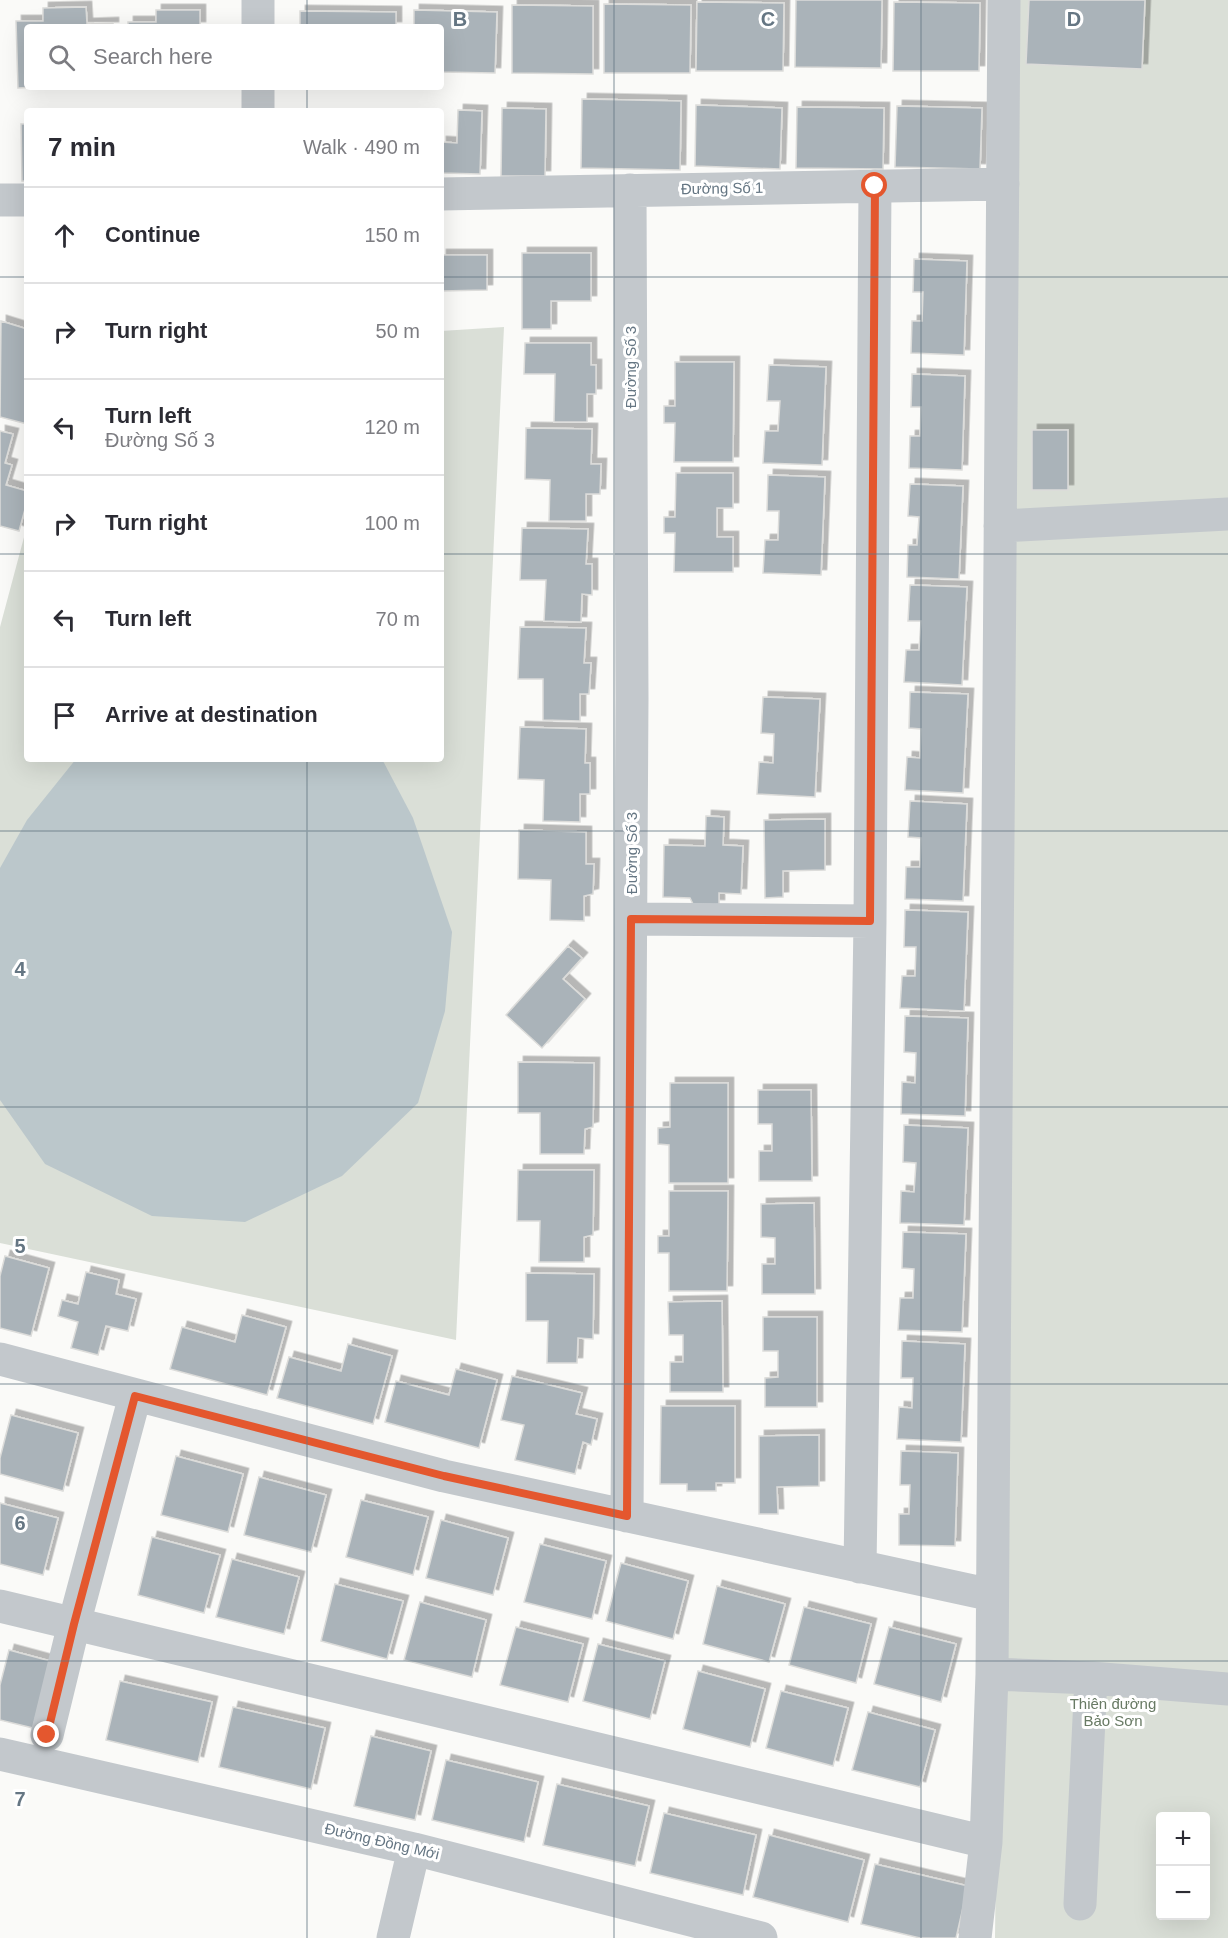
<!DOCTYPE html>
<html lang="en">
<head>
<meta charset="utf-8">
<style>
	:root { --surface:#fff; --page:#f7f7f7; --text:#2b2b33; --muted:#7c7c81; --line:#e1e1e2 }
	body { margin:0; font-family:Arial,sans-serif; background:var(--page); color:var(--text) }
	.controls { position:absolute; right:18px; bottom:18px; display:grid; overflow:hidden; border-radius:6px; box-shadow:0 6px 24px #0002 }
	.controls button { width:54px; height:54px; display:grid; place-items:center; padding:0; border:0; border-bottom:2px solid var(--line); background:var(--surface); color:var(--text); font:30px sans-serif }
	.stop { position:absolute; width:18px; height:18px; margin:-14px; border:4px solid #e4572e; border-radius:50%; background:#fff }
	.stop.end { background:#e4572e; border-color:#fff; box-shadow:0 2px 6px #0008 }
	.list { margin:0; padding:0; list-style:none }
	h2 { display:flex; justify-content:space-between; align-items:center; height:78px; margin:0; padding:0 24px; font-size:26px }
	h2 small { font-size:20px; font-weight:400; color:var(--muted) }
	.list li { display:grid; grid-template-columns:39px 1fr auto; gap:18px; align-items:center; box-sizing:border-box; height:96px; padding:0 24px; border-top:2px solid var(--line) }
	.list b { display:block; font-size:22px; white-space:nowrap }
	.list p { margin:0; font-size:20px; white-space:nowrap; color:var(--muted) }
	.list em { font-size:20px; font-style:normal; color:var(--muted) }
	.icon { flex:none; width:33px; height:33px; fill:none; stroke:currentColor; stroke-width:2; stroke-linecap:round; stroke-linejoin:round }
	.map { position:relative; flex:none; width:1228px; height:1938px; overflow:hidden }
	.search { position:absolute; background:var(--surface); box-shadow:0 6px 24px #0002; left:24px; top:24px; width:420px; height:66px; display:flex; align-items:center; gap:15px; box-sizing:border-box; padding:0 21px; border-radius:6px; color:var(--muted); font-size:22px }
	.panel { position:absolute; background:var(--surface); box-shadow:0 6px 24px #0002; left:24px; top:108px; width:420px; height:654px; border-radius:6px }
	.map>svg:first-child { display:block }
	.green { fill:#dadfd7; fill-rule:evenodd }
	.water { fill:#bbc7cb }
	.building { fill:#aab3b9; stroke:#dcdcda; stroke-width:1.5; filter:url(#shadow) }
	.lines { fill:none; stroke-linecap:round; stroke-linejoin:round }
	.minor { stroke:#c3c8cc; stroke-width:33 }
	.route { stroke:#e4572e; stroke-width:8 }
	.grid { fill:none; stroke:#657683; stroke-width:1.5; stroke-opacity:0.55 }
	.labels { text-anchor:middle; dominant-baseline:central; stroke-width:6; stroke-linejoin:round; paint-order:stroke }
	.street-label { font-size:15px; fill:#657683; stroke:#fff }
	.park-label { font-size:15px; fill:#687a64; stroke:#fff }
	.grid-label { font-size:20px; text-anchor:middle; font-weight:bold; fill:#657683; stroke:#fff; stroke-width:6; stroke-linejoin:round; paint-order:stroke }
</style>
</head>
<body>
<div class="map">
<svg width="1228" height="1938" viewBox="0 0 1228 1938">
	<defs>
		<filter id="shadow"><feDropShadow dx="5.5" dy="-5.5" stdDeviation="0" flood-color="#0004"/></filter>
	</defs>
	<rect width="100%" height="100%" fill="#fafaf8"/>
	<!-- green -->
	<path class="green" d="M1018 0H1228V1938H995ZM1160 1816H1206V1916H1160Z
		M504 327 456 1340 0 1243V627L27 526V759H441V331Z"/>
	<!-- water -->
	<path class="water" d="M76 759H382L413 818 452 932 445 1011 418 1103 342 1176 245 1222 152 1216 45 1164 0 1100V868L27 820Z"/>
	<!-- building -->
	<path class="building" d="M796 0H882L881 68 795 67Z
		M1029 0H1145L1142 69 1026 64Z
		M697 2 784 3 783 71H696Z
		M894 2 980 3 979 71H893Z
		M604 4 691 5 690 73H604Z
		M512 5 593 6V74L512 73Z
		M86 7 87 24 113 23V27H27V87H37L18 88 16 21H43V8Z
		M156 10H200V27H128V22H156Z
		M414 10 497 12 495 73 441 72V27H414Z
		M300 11 396 12V27H300Z
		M582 99 681 101 680 170 581 168Z
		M696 105 782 108 780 169 695 166Z
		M897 106 982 108 980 169 895 167Z
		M797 107 884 108 883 169 796 168Z
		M502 108 546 109 545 176H501Z
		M458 110 482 111 480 174 441 173V142L457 143Z
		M21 124H27V181H22Z
		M522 253H591V301H551V329H522Z
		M441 255H487V290L441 291Z
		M914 259 967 261 964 355 911 353 912 321H922L923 292H913Z
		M1 321 27 329V424L0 417Z
		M525 343H591V365H596V394H587V422H554L555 374H524Z
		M675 362H734L733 462H674L675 423H664V406H675Z
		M769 365 826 367 822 465 763 463 765 431H778L780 401H767Z
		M912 374 965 376 962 470 909 468 910 436H920L921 407H911Z
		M526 428 592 429 591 464H601L600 494H586V521H549L550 480 525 479Z
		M1032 430H1068V490H1032Z
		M0 431 13 434 5 463 12 465 6 485 27 491V502L19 531 0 526Z
		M676 473H733V508H717V537H733V572H674L675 533H664V517H675Z
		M768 475 825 477 821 575 763 573 765 540H778L779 511H767Z
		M910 484 963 486 959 579 907 577 908 545H917L919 517 908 516Z
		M522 528 588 529 586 564H592V595L582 594 581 622 544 621 546 580H520Z
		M910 585 967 587 962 685 904 682 906 650H919L921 621H908Z
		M520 627 586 628 584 663H591L589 694H580V721L543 720V679H518Z
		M910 692 968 694 963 793 905 790 907 757 920 758 921 729 909 728Z
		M763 697 820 699 815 797 757 794 759 762 773 763 774 734 761 733Z
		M520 727 586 729 585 763H590V794H580V822L543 821 544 780 518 779Z
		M910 801 967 804 963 901 905 899 906 867H920L921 838 908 837Z
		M706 816 724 817 723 845 743 846 741 894 719 893V905L693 904 690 898 663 897 664 845 705 846Z
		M825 819V870L783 871V897L765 898 764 820Z
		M519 830 586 832V864H594L593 894 584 896V921L550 920 551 880 518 879Z
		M905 910 968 912 964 1011 900 1008 902 976H915L916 947H904Z
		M568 946 582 958 563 979 585 999 542 1048 506 1015Z
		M905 1016 968 1018 965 1116 901 1114 902 1082 915 1083 916 1053 904 1052Z
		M518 1062 594 1063 593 1127 585 1129 584 1154H540V1113H518Z
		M670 1083H728V1183H669V1145L658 1144V1128L670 1127Z
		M758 1090H811L812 1181H759V1151H772V1124H758Z
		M904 1125 968 1128 964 1225 900 1223 901 1191 914 1192 916 1163 903 1162Z
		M518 1170H594L593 1235 584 1237V1262H539L540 1221H517Z
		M669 1191H728L727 1291H669V1253H658V1236H669Z
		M814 1203 815 1294H762V1264H775V1238L761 1237V1204Z
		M903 1232 966 1234 962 1332 898 1330 900 1298H913L914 1269 902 1268Z
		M5 1256 49 1268 31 1336 0 1328V1276Z
		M86 1272 119 1280 116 1294 136 1299 128 1331 106 1326 98 1355 71 1348 78 1322 58 1316 62 1300 78 1304Z
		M526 1273 594 1274 593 1339 578 1338 577 1363H547L548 1321H526Z
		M722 1301 723 1392H670V1362H683V1335H669L668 1302Z
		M242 1315 286 1327 267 1395 170 1369 182 1327 235 1342Z
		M763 1317H817V1407H765V1378L778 1377V1351H763Z
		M902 1341 965 1344 961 1442 897 1439 899 1407 912 1408 913 1378H901Z
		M348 1344 392 1356 373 1424 277 1398 289 1357 341 1371Z
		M456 1369 497 1380 479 1448 385 1422 396 1381 449 1395Z
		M512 1376 582 1393 576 1414 597 1419 591 1445 583 1442 575 1474 515 1460 524 1425 501 1420Z
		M661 1406H735V1483H716V1491H687V1484H660Z
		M11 1415 78 1433 63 1491 0 1474V1458Z
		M819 1435V1486L777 1487 778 1514H759V1436Z
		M901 1451 958 1453 955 1546 899 1545V1514H909L910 1485H900Z
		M176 1456 243 1474 228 1532 161 1515Z
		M259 1477 326 1495 311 1552 244 1535Z
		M361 1500 428 1517 413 1575 346 1557Z
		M0 1503 58 1518 43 1575 0 1564Z
		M441 1520 508 1538 493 1595 426 1578Z
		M152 1537 220 1555 204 1613 138 1595Z
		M540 1544 606 1561 592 1619 524 1602Z
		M232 1559 299 1577 284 1634 216 1617Z
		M621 1563 688 1581 673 1639 606 1621Z
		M335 1584 403 1601 387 1659 321 1641Z
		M717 1586 785 1604 769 1662 703 1644Z
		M420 1602 486 1620 472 1677 404 1660Z
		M804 1607 871 1624 856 1683 789 1665Z
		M516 1627 583 1644 568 1702 500 1685Z
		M889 1627 956 1644 941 1702 874 1684Z
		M598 1644 665 1661 650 1719 583 1701Z
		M9 1650 50 1661 33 1728 0 1720V1685Z
		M698 1671 765 1689 750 1747 683 1729Z
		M120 1681 212 1702 198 1762 106 1740Z
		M781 1691 848 1708 833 1766 766 1748Z
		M233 1707 325 1728 311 1789 219 1767Z
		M868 1712 935 1730 920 1787 852 1770Z
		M371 1736 431 1751 415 1820 354 1806Z
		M446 1760 538 1782 524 1842 432 1820Z
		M557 1784 649 1806 635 1866 543 1845Z
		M664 1813 756 1835 743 1895 650 1873Z
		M769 1835 864 1860 848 1922 753 1897Z
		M875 1864 968 1886 956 1938H920L861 1924Z"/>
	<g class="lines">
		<!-- minor -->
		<path class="minor" d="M258 0V27
			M258 87V111
			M441 194 1003 184
			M0 200H27
			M1000 526 1228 514
			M631 919 870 921
			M0 1359 444 1476 992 1595
			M627 1516 632 698 630 190
			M860 1567 870 921 875 186
			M0 1606 986 1842
			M992 1674 1091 1678 1228 1689
			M47 1735 74 1624 135 1396
			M0 1754 414 1849 761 1938
			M1080 1904 1091 1678
			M393 1938 414 1849
			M975 1938 986 1842 992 1674 1004 0"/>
	</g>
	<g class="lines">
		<!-- route -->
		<path class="route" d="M47 1735 74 1624 135 1396 444 1476 627 1516 631 919 870 921 875 186"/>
	</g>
	<!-- grid -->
	<path class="grid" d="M307 0V27M614 0V1938M921 0V1938M307 87V111M0 277H27M441 277H1228M0 554H27M441 554H1228M307 759V1938M0 831H1228M0 1107H1228M0 1384H1228M0 1661H1228"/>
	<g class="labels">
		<!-- street labels -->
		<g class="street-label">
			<text transform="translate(722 188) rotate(-1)">Đường Số 1</text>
			<text transform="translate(630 367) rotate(-90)">Đường Số 3</text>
			<text transform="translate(631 853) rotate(-90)">Đường Số 3</text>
			<text transform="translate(382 1841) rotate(13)">Đường Đồng Mới</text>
		</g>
		<!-- park labels -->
		<g class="park-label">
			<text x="1113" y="1703">Thiên đường<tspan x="1113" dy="17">Bảo Sơn</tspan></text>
		</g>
	</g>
	<g class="grid-label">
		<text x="460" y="26">B</text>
		<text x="768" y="26">C</text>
		<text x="1074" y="26">D</text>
		<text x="20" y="976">4</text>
		<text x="20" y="1253">5</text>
		<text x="20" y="1530">6</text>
		<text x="20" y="1806">7</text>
	</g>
</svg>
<div class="controls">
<button>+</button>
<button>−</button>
</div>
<div class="stop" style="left:875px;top:186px"></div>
<div class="stop end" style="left:47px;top:1735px"></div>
<div class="search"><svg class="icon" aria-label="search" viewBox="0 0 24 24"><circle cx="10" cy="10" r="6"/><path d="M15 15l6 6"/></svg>Search here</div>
<section class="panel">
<h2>7 min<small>Walk · 490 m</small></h2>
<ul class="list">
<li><svg class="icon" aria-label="ahead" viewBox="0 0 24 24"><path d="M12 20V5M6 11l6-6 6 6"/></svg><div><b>Continue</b></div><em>150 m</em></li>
<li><svg class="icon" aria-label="right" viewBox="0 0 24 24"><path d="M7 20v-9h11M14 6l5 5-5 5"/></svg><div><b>Turn right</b></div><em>50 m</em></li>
<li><svg class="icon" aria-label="left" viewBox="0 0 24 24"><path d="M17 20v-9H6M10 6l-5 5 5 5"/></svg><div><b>Turn left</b><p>Đường Số 3</p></div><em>120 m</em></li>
<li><svg class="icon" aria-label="right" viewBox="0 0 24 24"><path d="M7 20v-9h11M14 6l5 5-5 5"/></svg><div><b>Turn right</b></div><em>100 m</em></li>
<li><svg class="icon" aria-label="left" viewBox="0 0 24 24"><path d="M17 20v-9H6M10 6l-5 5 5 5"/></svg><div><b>Turn left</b></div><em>70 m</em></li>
<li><svg class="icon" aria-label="arrive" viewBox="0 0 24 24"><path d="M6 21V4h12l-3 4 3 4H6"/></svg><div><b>Arrive at destination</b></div></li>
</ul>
</section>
</div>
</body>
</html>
